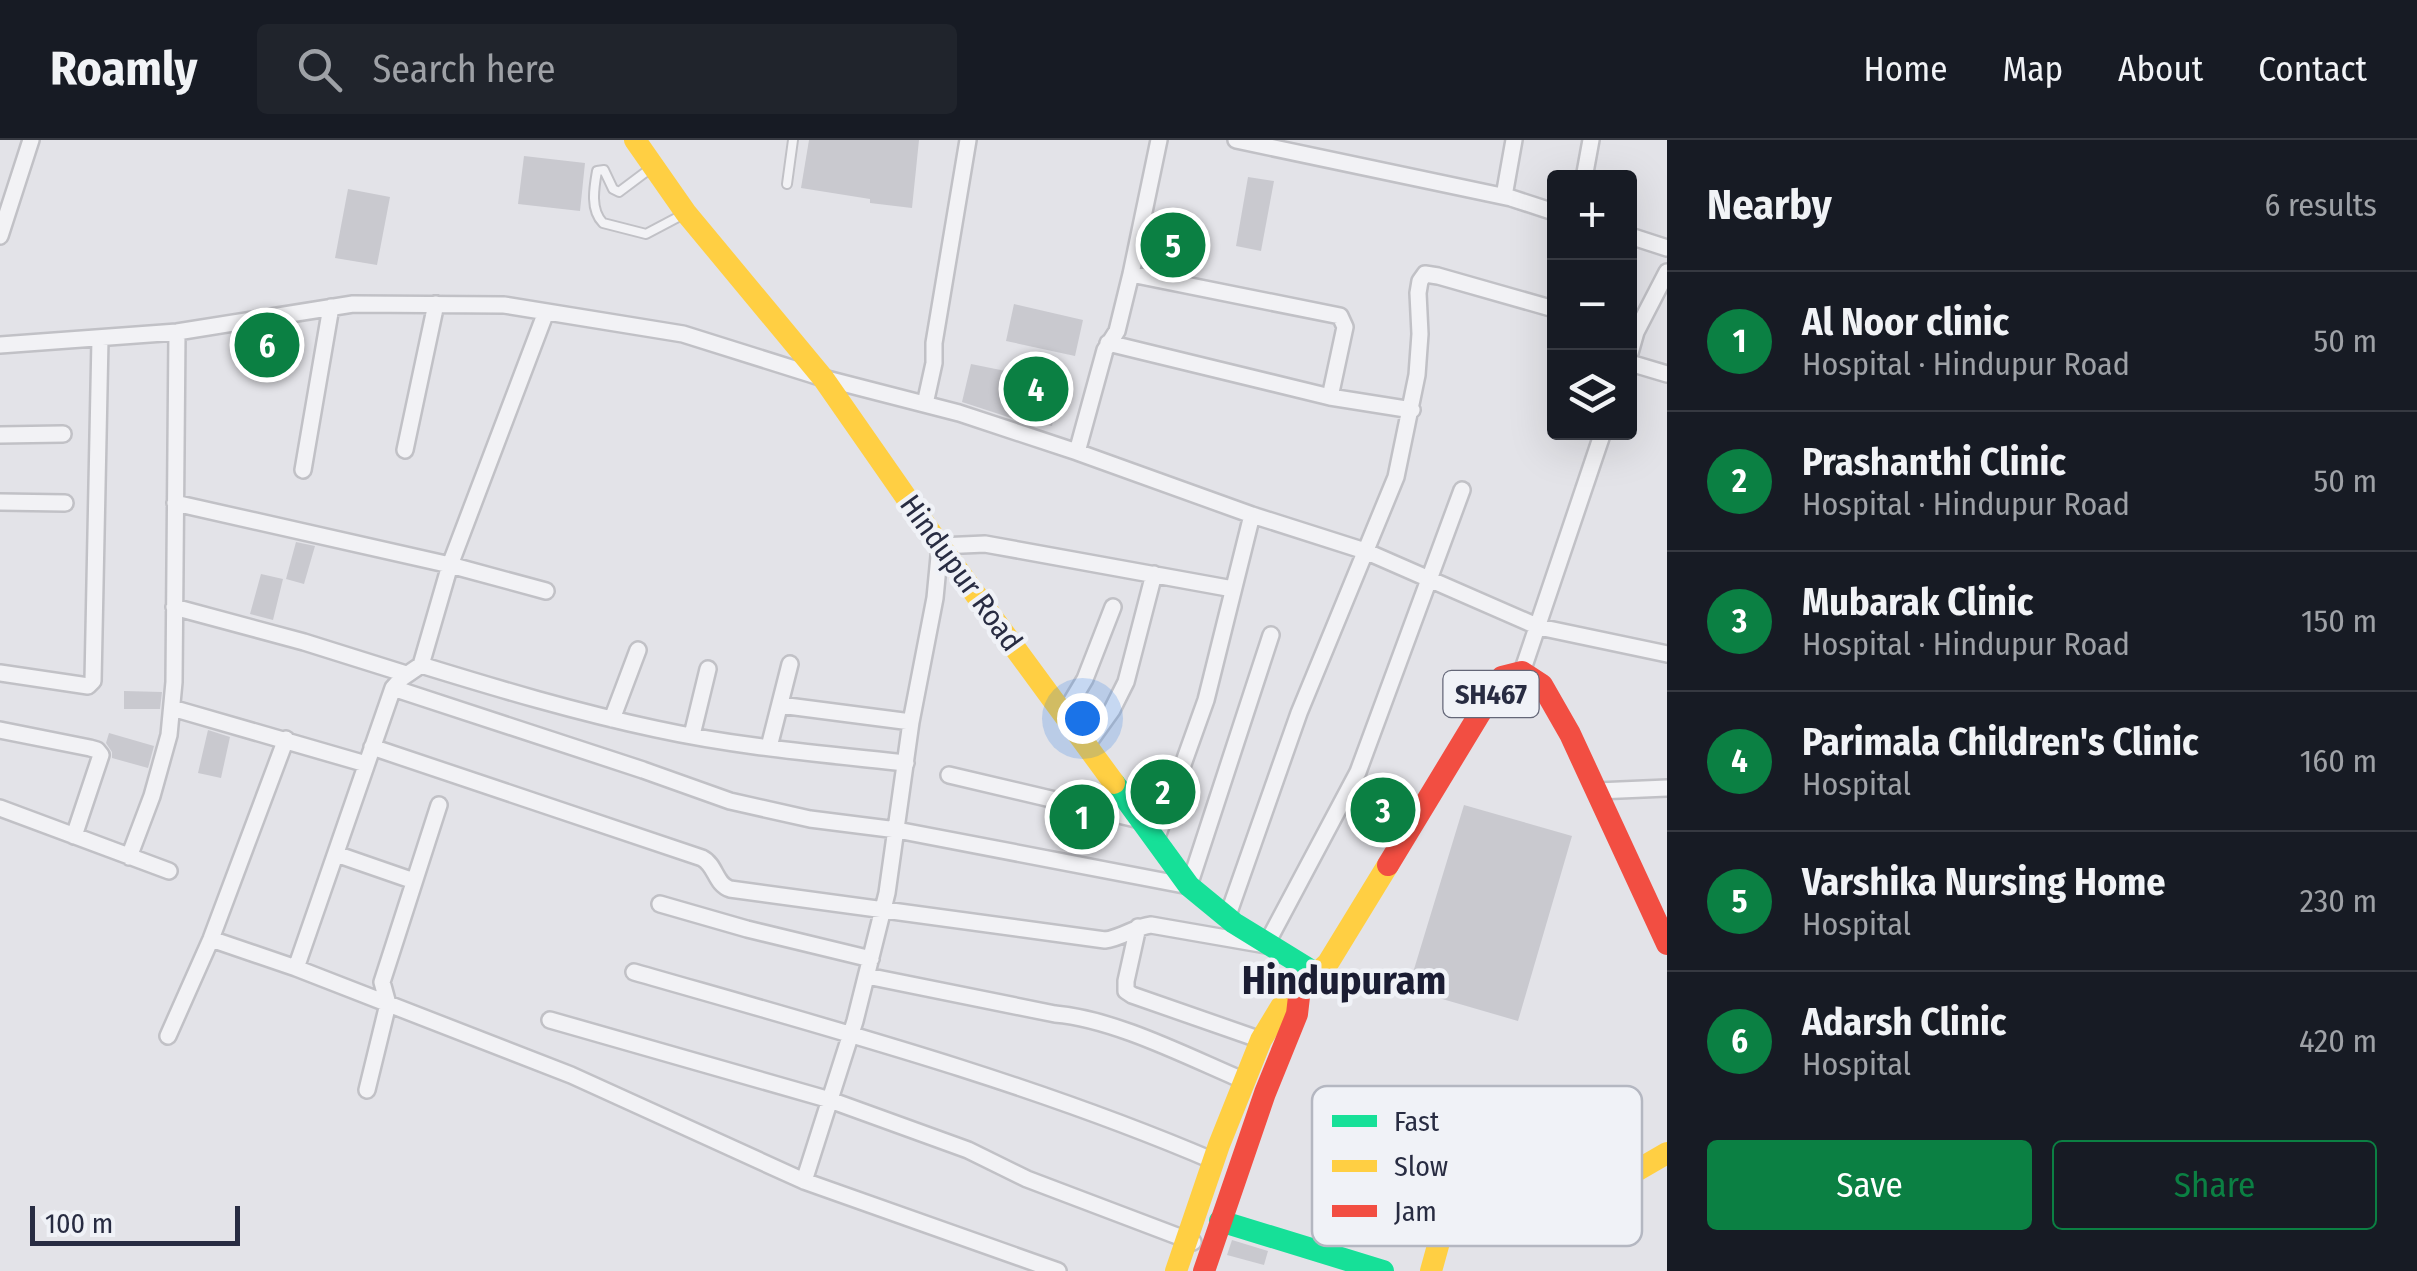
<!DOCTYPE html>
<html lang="en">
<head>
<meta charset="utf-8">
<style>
	:root { --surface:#171b24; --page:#20242c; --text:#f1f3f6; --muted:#9ea1a6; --line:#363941; --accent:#0b8043 }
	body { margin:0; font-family:"Fira Sans Condensed",sans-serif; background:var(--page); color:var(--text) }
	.controls { position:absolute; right:30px; top:30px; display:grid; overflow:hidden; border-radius:10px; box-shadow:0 10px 40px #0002 }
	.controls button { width:90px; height:90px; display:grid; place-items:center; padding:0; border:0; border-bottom:2px solid var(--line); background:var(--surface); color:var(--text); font:50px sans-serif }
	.scale { position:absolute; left:30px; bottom:25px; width:210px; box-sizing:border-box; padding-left:10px; border:5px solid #282c42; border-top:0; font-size:28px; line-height:35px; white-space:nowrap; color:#282c42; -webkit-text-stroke:8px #f0f2f7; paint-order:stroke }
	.you { position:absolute; left:1082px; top:578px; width:35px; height:35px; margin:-25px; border:8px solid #fff; border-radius:50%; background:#1a73e8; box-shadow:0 0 0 15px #1a73e833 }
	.badge { display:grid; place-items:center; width:65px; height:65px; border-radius:50%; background:var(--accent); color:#fff; font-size:32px; font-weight:700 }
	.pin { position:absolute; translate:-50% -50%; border:5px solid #fff; box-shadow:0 2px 10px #0006 }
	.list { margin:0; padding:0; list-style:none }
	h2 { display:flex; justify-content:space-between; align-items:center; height:130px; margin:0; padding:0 40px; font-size:42px }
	h2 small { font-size:32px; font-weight:400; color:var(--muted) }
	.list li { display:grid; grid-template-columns:65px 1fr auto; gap:30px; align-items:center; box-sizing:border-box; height:140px; padding:0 40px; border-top:2px solid var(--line) }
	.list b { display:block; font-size:38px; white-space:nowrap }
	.list p { margin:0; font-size:32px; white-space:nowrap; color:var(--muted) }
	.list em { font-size:32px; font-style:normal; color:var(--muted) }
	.actions { display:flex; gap:20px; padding:30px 40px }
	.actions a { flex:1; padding:22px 0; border:2px solid var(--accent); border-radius:10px; text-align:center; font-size:35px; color:var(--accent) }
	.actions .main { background:var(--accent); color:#fff }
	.icon { flex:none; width:55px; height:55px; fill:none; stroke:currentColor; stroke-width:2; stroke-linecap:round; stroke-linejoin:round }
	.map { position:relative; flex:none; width:1667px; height:1131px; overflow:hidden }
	header { display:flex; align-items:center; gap:60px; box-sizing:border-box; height:140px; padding:0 50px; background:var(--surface); border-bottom:2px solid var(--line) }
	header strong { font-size:48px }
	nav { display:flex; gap:55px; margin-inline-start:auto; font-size:35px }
	.search { width:700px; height:90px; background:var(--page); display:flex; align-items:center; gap:25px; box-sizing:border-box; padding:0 35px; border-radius:10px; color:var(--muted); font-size:38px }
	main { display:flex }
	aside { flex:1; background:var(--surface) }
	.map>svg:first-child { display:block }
	.building { fill:#c9c9cf }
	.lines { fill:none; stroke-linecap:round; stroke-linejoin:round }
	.lane-casing { stroke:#c1c1c6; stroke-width:12 }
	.street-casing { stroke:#c1c1c6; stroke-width:20 }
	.lane { stroke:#f2f2f5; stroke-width:8 }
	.street { stroke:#f2f2f5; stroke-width:15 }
	.fast { stroke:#16e098; stroke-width:22 }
	.slow { stroke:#ffcf43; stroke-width:22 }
	.jam { stroke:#f24e42; stroke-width:22 }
	.labels { text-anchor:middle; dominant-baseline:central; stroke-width:9; stroke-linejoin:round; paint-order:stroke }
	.shield { fill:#f0f2f7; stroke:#646778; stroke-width:2.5 }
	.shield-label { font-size:28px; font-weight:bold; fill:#282c42 }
	.street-label { font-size:30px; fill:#282c42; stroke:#f0f2f7 }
	.district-label { font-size:40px; font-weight:bold; fill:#1b1d33; stroke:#f0f2f7 }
	.key { fill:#f0f2f7; stroke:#b4b7c1; stroke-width:2.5 }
	.key-label { font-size:28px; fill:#282c42 }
</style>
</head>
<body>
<header>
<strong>Roamly</strong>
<div class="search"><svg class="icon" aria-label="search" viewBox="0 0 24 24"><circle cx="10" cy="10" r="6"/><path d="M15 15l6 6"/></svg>Search here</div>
<nav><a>Home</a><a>Map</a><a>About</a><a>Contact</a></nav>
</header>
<main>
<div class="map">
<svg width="1667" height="1131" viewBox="0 0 1667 1131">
	<rect width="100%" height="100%" fill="#e3e3e8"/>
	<!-- building -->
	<path class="building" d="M809 0H919L912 68 870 63V59L801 48Z
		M524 16 585 23 580 71 518 64Z
		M1248 37 1274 41 1261 111 1236 106Z
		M348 49 390 57 377 125 335 118Z
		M1158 92 1183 97 1178 124 1153 120Z
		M1014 164 1083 180 1075 216 1006 201Z
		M254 191 288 193 286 230 242 227 244 193Z
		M971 224 1061 242 1052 286 1020 281 962 262Z
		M296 402 315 406 304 444 286 439Z
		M261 434 283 439 273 480 250 474Z
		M124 551 162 552 160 569H124Z
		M208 590 230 597 221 638 198 633Z
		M109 593 154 606 148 628 112 618V612L106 603Z
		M1365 643 1407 662 1389 691 1349 672Z
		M1464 665 1572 696 1518 881 1408 849Z
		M1232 1100 1268 1111 1264 1125 1227 1115Z"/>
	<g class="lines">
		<!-- lane casing -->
		<g class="lane-casing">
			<path id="lane" d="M651 28 619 52 613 49 604 30 597 31C594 48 590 70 603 83L646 94 682 75
				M787 44 793 0"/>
		</g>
		<!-- street casing -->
		<g class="street-casing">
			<path id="street" d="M1236 0 1511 58 1554 72
				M1584 38 1591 0
				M1504 56 1514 0
				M0 96 31 0
				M1630 96 1667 108
				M1131 134 1340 176 1345 187 1330 257
				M1108 203 1330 257 1412 270
				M0 205 177 192 353 164 504 165 683 194 823 238 959 273 1077 312 1252 375 1365 411 1539 487 1667 514
				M1630 213 1636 192 1667 132
				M1630 223 1667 234
				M925 264 934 223V203L968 0
				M0 295 63 294
				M405 310 436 164
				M1077 312 1105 210 1117 191 1131 134 1159 0
				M303 330 331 167
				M0 362 65 363
				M175 363 450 425 546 451
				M174 467 304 502 406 534
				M421 525C499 549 576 572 656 589 738 607 823 614 906 623
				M1522 532 1603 292
				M0 533 88 546 93 541 100 199
				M393 548 643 630 730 661 810 679 897 690 1189 746 1271 495
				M780 565 911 582
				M172 568 366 624
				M1064 574 1085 539 1113 467
				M612 579 638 510
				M0 590 90 608 97 610 101 615 74 696
				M692 595 708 529
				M1087 605 1112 570 1126 542 1154 434
				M372 607 702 718C716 725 715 744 730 749L1105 800C1122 798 1134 787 1151 785L1266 805 1358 632 1462 350
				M769 607 790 524
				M949 635 1140 680
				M1597 651 1667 648
				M0 668 169 731
				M1156 700 1206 560 1252 375
				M336 714 414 741
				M129 717 152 656 169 595 174 542 177 192
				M660 764 747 789 871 819
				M1227 778 1299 573 1396 337 1417 235 1420 194 1418 153 1420 141 1425 134 1438 136 1554 169
				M1138 787 1126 841V851L1132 855 1261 900
				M211 799 296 828 571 935 804 1041 1058 1131
				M296 828 393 548 402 538 421 525 450 425 546 172
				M634 832C829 888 1027 941 1214 1021
				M867 836 1055 874C1115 879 1188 917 1245 941
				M550 880 830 960 968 1010 1027 1039 1193 1102
				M168 896 211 799 286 599
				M367 950 388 864 382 842 439 665
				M804 1041 855 881 887 753 911 582 935 458 940 406 985 404 1233 449"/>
		</g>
		<!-- lane -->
		<use href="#lane" class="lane"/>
		<!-- street -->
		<use href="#street" class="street"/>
		<!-- fast -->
		<path class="fast" d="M1114 643 1189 746 1234 783 1317 834
			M1220 1081 1383 1131"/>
		<!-- slow -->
		<path class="slow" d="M635 0 686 73 823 238 940 406 1114 643
			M1176 1131 1219 1005 1261 900 1281 867 1328 823 1388 725
			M1431 1131 1457 1037 1535 1040 1598 1053 1667 1013"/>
		<!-- jam -->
		<path class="jam" d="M1388 725 1502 537 1522 532 1542 545 1570 594 1667 804
			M1204 1131 1265 953 1297 874 1300 848"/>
	</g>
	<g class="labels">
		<!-- shield labels -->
		<rect class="shield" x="1443.5" y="531" width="95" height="46" rx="8"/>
		<g class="shield-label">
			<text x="1491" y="554">SH467</text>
		</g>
		<!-- street labels -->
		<g class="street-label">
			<text transform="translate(961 433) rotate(54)">Hindupur Road</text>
		</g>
		<!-- district labels -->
		<g class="district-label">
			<text x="1344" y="841">Hindupuram</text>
		</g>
	</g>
	<!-- legend -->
	<rect x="1312" y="946" width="330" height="160" rx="15" class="key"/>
	<rect x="1332" y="975" width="45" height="12" fill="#16e098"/>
	<rect x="1332" y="1020" width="45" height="12" fill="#ffcf43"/>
	<rect x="1332" y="1065" width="45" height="12" fill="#f24e42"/>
	<g class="key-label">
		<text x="1394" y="991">Fast</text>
		<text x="1394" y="1036">Slow</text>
		<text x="1394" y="1081">Jam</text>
	</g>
</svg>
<div class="controls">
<button>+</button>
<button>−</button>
<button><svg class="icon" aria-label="layers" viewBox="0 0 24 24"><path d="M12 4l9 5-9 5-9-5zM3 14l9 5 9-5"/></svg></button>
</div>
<div class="scale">100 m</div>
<div class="you"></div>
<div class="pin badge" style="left:1082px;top:677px">1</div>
<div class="pin badge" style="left:1163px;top:652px">2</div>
<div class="pin badge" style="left:1383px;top:670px">3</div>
<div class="pin badge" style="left:1036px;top:249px">4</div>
<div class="pin badge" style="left:1173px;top:105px">5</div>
<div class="pin badge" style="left:267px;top:205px">6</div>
</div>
<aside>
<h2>Nearby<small>6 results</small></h2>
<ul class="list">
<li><span class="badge">1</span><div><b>Al Noor clinic</b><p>Hospital · Hindupur Road</p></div><em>50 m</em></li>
<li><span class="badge">2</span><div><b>Prashanthi Clinic</b><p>Hospital · Hindupur Road</p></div><em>50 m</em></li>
<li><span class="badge">3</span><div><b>Mubarak Clinic</b><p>Hospital · Hindupur Road</p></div><em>150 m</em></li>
<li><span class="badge">4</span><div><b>Parimala Children's Clinic</b><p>Hospital</p></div><em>160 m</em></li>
<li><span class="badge">5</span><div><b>Varshika Nursing Home</b><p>Hospital</p></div><em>230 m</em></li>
<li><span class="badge">6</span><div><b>Adarsh Clinic</b><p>Hospital</p></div><em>420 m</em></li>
</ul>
<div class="actions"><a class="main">Save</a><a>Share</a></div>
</aside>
</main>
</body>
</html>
